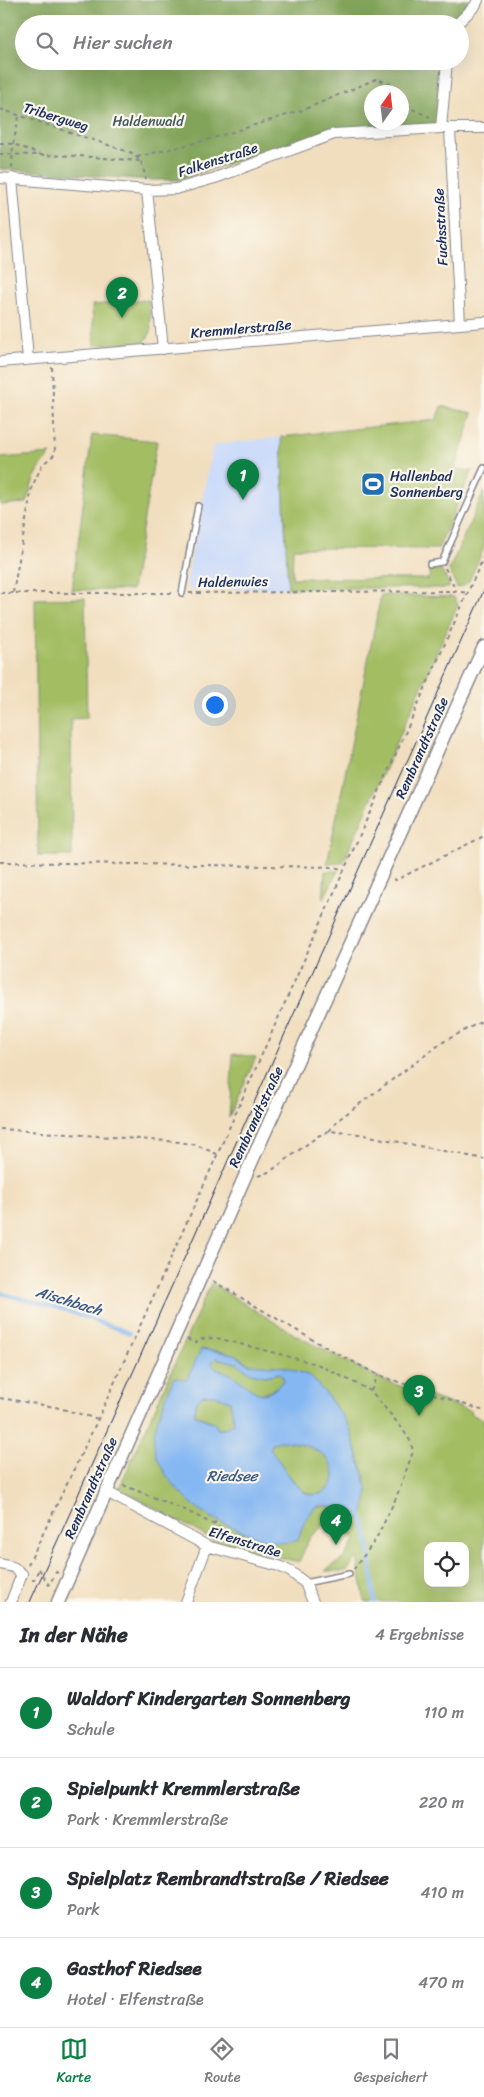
<!DOCTYPE html>
<html lang="de">
<head>
<meta charset="utf-8">
<style>
	:root { --surface:#fff; --page:#f7f7f7; --text:#2b2b33; --muted:#7c7c81; --line:#e1e1e2; --accent:#0b8043 }
	body { margin:0; font-family:Sriracha,sans-serif; background:var(--page); color:var(--text) }
	.controls { position:absolute; right:15px; bottom:15px; display:grid; overflow:hidden; border-radius:10px; box-shadow:0 5px 20px #0002 }
	.controls button { width:45px; height:45px; display:grid; place-items:center; padding:0; border:0; border-bottom:1px solid var(--line); background:var(--surface); color:var(--text); font:25px sans-serif }
	.compass { position:absolute; left:364px; top:85px; width:45px; height:45px; border-radius:50%; background:var(--surface); box-shadow:0 5px 20px #0002; rotate:14deg }
	.you { position:absolute; left:214px; top:704px; width:18px; height:18px; margin:-12px; border:4px solid #fff; border-radius:50%; background:#1a73e8; box-shadow:0 0 0 8px #1a73e833 }
	.badge { display:grid; place-items:center; width:32px; height:32px; border-radius:50%; background:var(--accent); color:#fff; font-size:16px; font-weight:700 }
	.pin { position:absolute; translate:-50% -41px; filter:drop-shadow(0 1px 2px #0008) }
	.pin::after { content:''; position:absolute; top:26px; width:18px; height:15px; background:inherit; clip-path:polygon(0 0,100% 0,50% 100%) }
	.list { margin:0; padding:0; list-style:none }
	h2 { display:flex; justify-content:space-between; align-items:center; height:65px; margin:0; padding:0 20px; font-size:21px }
	h2 small { font-size:16px; font-weight:400; color:var(--muted) }
	.list li { display:grid; grid-template-columns:32px 1fr auto; gap:15px; align-items:center; box-sizing:border-box; height:90px; padding:0 20px; border-top:1px solid var(--line) }
	.list b { display:block; font-size:19px; white-space:nowrap }
	.list p { margin:0; font-size:16px; white-space:nowrap; color:var(--muted) }
	.list em { font-size:16px; font-style:normal; color:var(--muted) }
	.icon { flex:none; width:28px; height:28px; fill:none; stroke:currentColor; stroke-width:2; stroke-linecap:round; stroke-linejoin:round }
	.map { position:relative; flex:none; width:484px; height:1602px; overflow:hidden }
	.search { position:absolute; background:var(--surface); box-shadow:0 5px 20px #0002; left:15px; right:15px; top:15px; height:55px; display:flex; align-items:center; gap:12px; box-sizing:border-box; padding:0 18px; border-radius:28px; color:var(--muted); font-size:19px }
	.sheet { height:425px; background:var(--surface) }
	nav { display:flex; justify-content:space-around; align-items:center; box-sizing:border-box; height:70px; border-top:1px solid var(--line); background:var(--surface); font-size:14px; color:var(--muted) }
	nav a { display:grid; justify-items:center; gap:2px }
	nav .on { color:var(--accent) }
	.map>svg:first-child { display:block }
	.built { fill:#ccdbf9 }
	.green { fill:#a3bd64; stroke:#5f7661; fill-rule:evenodd }
	.forest { fill:#82a45a; stroke:#4e6a5c; fill-rule:evenodd }
	.water { fill:#85b7f2; stroke:#5073a8; fill-rule:evenodd }
	.lines { fill:none; stroke-linecap:round; stroke-linejoin:round }
	.stream { stroke:#85b7f2; stroke-width:4 }
	.service-casing { stroke:#86868e; stroke-width:8 }
	.minor-casing { stroke:#86868e; stroke-width:12 }
	.tertiary-casing { stroke:#86868e; stroke-width:15 }
	.path { stroke:#86868e; stroke-width:2; stroke-dasharray:4 4; stroke-linecap:butt }
	.service { stroke:#fff; stroke-width:5 }
	.minor { stroke:#fff; stroke-width:10 }
	.tertiary { stroke:#fff; stroke-width:12 }
	.tram { stroke:#1b2f5e; stroke-width:1 }
	.labels { text-anchor:middle; dominant-baseline:central; stroke-width:4.5; stroke-linejoin:round; paint-order:stroke }
	.street-label { font-size:14px; fill:#1b2f5e; stroke:#fbf7ec }
	.park-label { font-size:14px; fill:#445a60; stroke:#fbf7ec }
	.poi-label { font-size:14px; fill:#1b2f5e; stroke:#fbf7ec; text-anchor:start }
	.water-label { font-size:15px; font-style:italic; fill:#3b588a; stroke:#fbf7ec }
</style>
</head>
<body>
<div class="map">
<svg width="484" height="1602" viewBox="0 0 484 1602">
	<rect width="100%" height="100%" fill="#fbf7ec"/>
	<filter id="ink" filterUnits="userSpaceOnUse"><feTurbulence type="fractalNoise" baseFrequency=".02" numOctaves="2"/><feDisplacementMap in="SourceGraphic" scale="10" xChannelSelector="R" yChannelSelector="G"/><feConvolveMatrix kernelMatrix="1 2 1 2 8 2 1 2 1" color-interpolation-filters="sRGB"/></filter>
	<filter id="wash" filterUnits="userSpaceOnUse"><feTurbulence type="fractalNoise" baseFrequency=".0096" numOctaves="4" result="noise"/><feDisplacementMap in="SourceGraphic" scale="20" xChannelSelector="R" yChannelSelector="G"/><feGaussianBlur stdDeviation="1.12" result="paint"/><feColorMatrix in="noise" values="0 0 0 0 0 0 0 0 0 0 0 0 0 0 0 0 0 1.4 0 .05"/><feComposite in="paint" operator="in"/></filter>
	<g filter="url(#wash)">
		<rect width="100%" height="100%" fill="#f1debe"/>
		<!-- built -->
		<path class="built" d="M281 437 288 588 190 590 186 584 213 445Z"/>
		<!-- green -->
		<path class="green" d="M149 300 151 332 145 342 94 345 92 305Z
			M441 406 473 413 455 469 472 471 438 549 293 548 292 578 429 579 430 569H440L449 583V588H288L281 437 436 420Z
			M92 435 157 441 132 590H72Z
			M51 454C37 468 31 484 27 503L0 505V458Z
			M484 491V548L469 581 465 585 457 588 449 570Z
			M381 595 454 597 458 605 343 863 327 864Z
			M85 598 87 718 71 719 72 856H38L35 599Z
			M325 871H338L323 900Z
			M233 1054 256 1057 229 1118Z
			M211 1283 299 1337 383 1380 471 1411 470 1414 484 1419V1602H365L357 1557 347 1571H325L344 1558 355 1540 348 1532 355 1521 338 1514 310 1537 299 1562 216 1542 119 1488ZM214 1350 234 1354 249 1364 285 1367 310 1376 326 1394 349 1426 365 1477 342 1513 332 1506 317 1507 306 1517 301 1527 274 1541 256 1536 210 1517 174 1377 187 1381ZM428 1546H465V1583H428Z
			M215 1358 237 1363 251 1373 265 1376 280 1373 284 1379C277 1389 269 1393 257 1394L230 1374 216 1369 211 1364Z
			M203 1395H215L230 1401 234 1423 224 1429H218L214 1423 195 1414V1403Z
			M279 1441C299 1441 332 1450 334 1475 335 1490 316 1500 304 1491 292 1483 280 1461 270 1449L271 1444Z"/>
		<!-- forest -->
		<path class="forest" d="M0 0H470L450 24H24V61H441L438 125 330 130 178 180H147L0 169ZM372 92H402V122H372Z"/>
		<!-- water -->
		<path class="water" d="M201 1349 234 1354 249 1364 285 1367 310 1376 326 1394 349 1426 368 1491 365 1510 358 1520C350 1516 342 1511 333 1507 312 1497 302 1525 298 1540 282 1546 265 1540 250 1534 237 1529 223 1524 211 1517 187 1504 156 1471 154 1443 152 1425 168 1395 174 1377L187 1380ZM216 1358 237 1363 251 1373 265 1376 280 1373 284 1379C263 1407 253 1389 232 1375 224 1371 217 1370 211 1364ZM203 1395H215L230 1401 234 1423 224 1429H218L214 1423 195 1415V1403ZM279 1441C299 1441 332 1450 334 1475 335 1490 316 1500 304 1492 291 1482 281 1462 270 1449L271 1444Z"/>
		<g class="lines">
			<!-- stream -->
			<path class="stream" d="M0 1293 62 1309 130 1333
				M361 1513C371 1543 371 1571 375 1602"/>
		</g>
	</g>
	<g filter="url(#ink)">
		<g class="lines">
			<!-- service casing -->
			<g class="service-casing">
				<path id="service" d="M430 564 442 562 484 468
					M182 593 198 506
					M305 1583 349 1574"/>
			</g>
			<!-- minor casing -->
			<g class="minor-casing">
				<path id="minor" d="M457 24 475 6 478 0
					M441 128 447 61
					M450 129 460 324
					M0 178 147 190 176 189 215 178 334 134 441 128H484
					M12 178 28 359
					M147 190 163 349
					M0 362 484 322
					M105 1491 207 1546 279 1566 291 1572 305 1583 313 1602
					M0 1564 13 1567 22 1574 11 1602
					M186 1602 207 1546"/>
			</g>
			<!-- tertiary casing -->
			<g class="tertiary-casing">
				<path id="tertiary" d="M58 1602 246 1174 484 647"/>
			</g>
			<!-- path -->
			<path class="path" d="M402 97 412 109 430 117
				M0 109 132 153 141 161 146 179
				M0 143 13 144 40 154
				M0 154 79 156 141 161
				M137 157 203 141 303 110 376 79 392 84 398 92
				M12 168 13 144 19 117
				M445 568 456 591
				M0 593H175
				M13 593 32 487 42 465 55 454 52 367
				M189 593 456 591 467 593
				M0 862 334 867 342 869
				M393 879 396 880 484 836
				M0 1129 180 1142 196 1145 217 1154
				M329 1131 338 1120 443 1042 484 1020
				M258 1176 271 1171 318 1136 329 1131 359 1134 484 1159
				M213 1281 318 1343 378 1375 484 1411
				M187 1339 195 1343 201 1339 217 1338 317 1364 371 1391 401 1427 411 1442 413 1452 396 1498 376 1539 354 1569
				M371 1391 378 1375
				M0 1398 55 1407 98 1419
				M123 1485 185 1510 264 1550
				M214 1525 216 1520
				M28 1565 98 1419 210 1171 484 556
				M39 1569 49 1585 56 1572 58 1573
				M32 1580H34L39 1569"/>
			<!-- service -->
			<use href="#service" class="service"/>
			<!-- minor -->
			<use href="#minor" class="minor"/>
			<!-- tertiary -->
			<use href="#tertiary" class="tertiary"/>
			<!-- tram -->
			<path class="tram" d="M30 1602 484 590"/>
		</g>
	</g>
	<!-- icons -->
	<defs>
		<g id="stadium-square" transform="scale(1.25)"><rect x="-9" y="-9" width="18" height="18" rx="4" fill="#1f6fb2" stroke="#fbf7ec"/><path d="M0-5a6.5 5 0 1 0 0 10a6.5 5 0 1 0 0-10ZM-3.5-1.8h7v3.6h-7Z" fill="#fff"/></g>
	</defs>
	<g fill-rule="evenodd">
		<use href="#stadium-square" x="373" y="484"/>
	</g>
	<g class="labels">
		<!-- street labels -->
		<g class="street-label">
			<text transform="translate(56 117) rotate(17)">Tribergweg</text>
			<text transform="translate(218 160) rotate(-18)">Falkenstraße</text>
			<text transform="translate(441 227) rotate(-93)">Fuchsstraße</text>
			<text transform="translate(241 329) rotate(-5)">Kremmlerstraße</text>
			<text transform="translate(233 582) rotate(-1)">Haldenwies</text>
			<text transform="translate(422 748) rotate(-66)">Rembrandtstraße</text>
			<text transform="translate(256 1117) rotate(-65)">Rembrandtstraße</text>
			<text transform="translate(91 1488) rotate(-66)">Rembrandtstraße</text>
			<text transform="translate(245 1542) rotate(17)">Elfenstraße</text>
		</g>
		<!-- park labels -->
		<g class="park-label">
			<text x="148" y="121">Haldenwald</text>
		</g>
		<!-- poi labels -->
		<g class="poi-label">
			<text x="390" y="476">Hallenbad<tspan x="390" dy="16">Sonnenberg</tspan></text>
		</g>
		<!-- water labels -->
		<g class="water-label">
			<text transform="translate(69 1301) rotate(17)">Aischbach</text>
			<text x="232" y="1476">Riedsee</text>
		</g>
	</g>
</svg>
<div class="controls">
<button><svg class="icon" aria-label="locate" viewBox="0 0 24 24"><circle cx="12" cy="12" r="6"/><path d="M12 2v4M12 18v4M2 12h4M18 12h4"/></svg></button>
</div>
<svg class="compass" viewBox="-18 -18 36 36"><path d="M0-13l5 13h-10z" fill="#e53935"/><path d="M0 13l5-13h-10z" fill="#7c7c81"/></svg>
<div class="you"></div>
<div class="pin badge" style="left:243px;top:500px">1</div>
<div class="pin badge" style="left:122px;top:318px">2</div>
<div class="pin badge" style="left:419px;top:1416px">3</div>
<div class="pin badge" style="left:336px;top:1545px">4</div>
<div class="search"><svg class="icon" aria-label="search" viewBox="0 0 24 24"><circle cx="10" cy="10" r="6"/><path d="M15 15l6 6"/></svg>Hier suchen</div>
</div>
<section class="sheet">
<h2>In der Nähe<small>4 Ergebnisse</small></h2>
<ul class="list">
<li><span class="badge">1</span><div><b>Waldorf Kindergarten Sonnenberg</b><p>Schule</p></div><em>110 m</em></li>
<li><span class="badge">2</span><div><b>Spielpunkt Kremmlerstraße</b><p>Park · Kremmlerstraße</p></div><em>220 m</em></li>
<li><span class="badge">3</span><div><b>Spielplatz Rembrandtstraße / Riedsee</b><p>Park</p></div><em>410 m</em></li>
<li><span class="badge">4</span><div><b>Gasthof Riedsee</b><p>Hotel · Elfenstraße</p></div><em>470 m</em></li>
</ul>
</section>
<nav>
<a class="on"><svg class="icon" aria-label="map" viewBox="0 0 24 24"><path d="M3 6l6-2 6 2 6-2v14l-6 2-6-2-6 2zM9 4v14M15 6v14"/></svg>Karte</a>
<a><svg class="icon" aria-label="directions" viewBox="0 0 24 24"><path d="M12 3l9 9-9 9-9-9zM9 14v-3h6M13 9l2 2-2 2"/></svg>Route</a>
<a><svg class="icon" aria-label="saved" viewBox="0 0 24 24"><path d="M7 4h10v16l-5-4-5 4z"/></svg>Gespeichert</a>
</nav>
</body>
</html>
